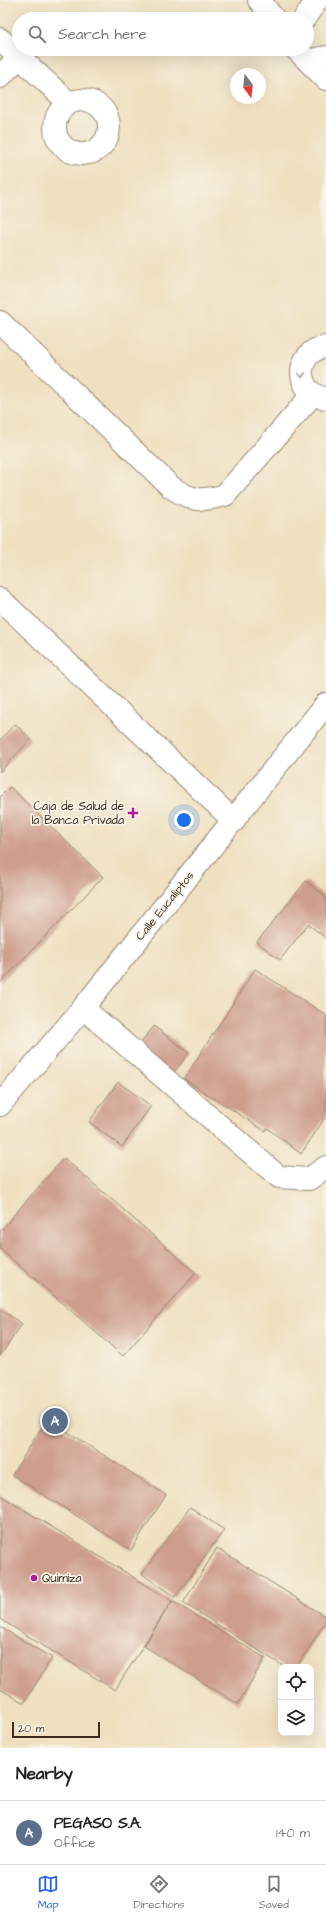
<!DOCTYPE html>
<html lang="en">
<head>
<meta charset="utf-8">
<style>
	:root { --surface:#fff; --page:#f2f2f2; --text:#222; --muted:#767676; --line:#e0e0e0; --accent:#2563eb }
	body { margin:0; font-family:"Architects Daughter",sans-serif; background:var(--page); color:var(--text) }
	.controls { position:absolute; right:12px; bottom:12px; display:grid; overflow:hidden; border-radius:8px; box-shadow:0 4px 16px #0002 }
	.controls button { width:36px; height:36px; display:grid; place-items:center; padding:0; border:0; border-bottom:1px solid var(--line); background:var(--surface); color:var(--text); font:20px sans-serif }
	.compass { position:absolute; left:230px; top:68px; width:36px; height:36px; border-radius:50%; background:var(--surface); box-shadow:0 4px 16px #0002; rotate:165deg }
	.scale { position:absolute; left:12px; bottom:10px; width:88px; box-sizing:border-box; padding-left:4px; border:2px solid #3b2a1e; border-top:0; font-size:11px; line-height:14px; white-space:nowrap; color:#3b2a1e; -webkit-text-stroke:3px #f7f3e8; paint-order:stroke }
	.you { position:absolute; left:184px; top:820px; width:14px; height:14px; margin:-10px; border:3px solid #fff; border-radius:50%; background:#1a73e8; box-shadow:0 0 0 6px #1a73e833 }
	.badge { display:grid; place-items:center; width:26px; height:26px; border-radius:50%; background:var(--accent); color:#fff; font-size:13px; font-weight:700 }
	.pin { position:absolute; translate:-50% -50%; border:2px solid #fff; box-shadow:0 1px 4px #0006 }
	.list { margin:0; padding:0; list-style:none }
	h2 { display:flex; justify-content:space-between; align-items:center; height:52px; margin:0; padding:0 16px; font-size:17px }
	h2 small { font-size:13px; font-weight:400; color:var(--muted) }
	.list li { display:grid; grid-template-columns:26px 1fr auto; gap:12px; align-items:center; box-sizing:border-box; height:64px; padding:0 16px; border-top:1px solid var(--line) }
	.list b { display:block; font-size:15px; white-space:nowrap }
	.list p { margin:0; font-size:13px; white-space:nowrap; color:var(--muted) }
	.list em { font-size:13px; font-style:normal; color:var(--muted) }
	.icon { flex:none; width:22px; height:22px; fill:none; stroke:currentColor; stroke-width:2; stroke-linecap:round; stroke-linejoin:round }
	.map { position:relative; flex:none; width:326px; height:1748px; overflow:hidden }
	.search { position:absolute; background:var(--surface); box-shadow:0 4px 16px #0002; left:12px; right:12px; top:12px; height:44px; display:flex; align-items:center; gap:10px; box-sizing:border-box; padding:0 14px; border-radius:22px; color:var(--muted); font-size:15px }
	.sheet { height:116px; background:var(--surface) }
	nav { display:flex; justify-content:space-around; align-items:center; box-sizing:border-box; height:56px; border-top:1px solid var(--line); background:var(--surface); font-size:11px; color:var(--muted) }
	nav a { display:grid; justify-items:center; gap:2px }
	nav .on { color:var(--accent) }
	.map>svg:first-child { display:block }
	.building { fill:#ce9e8d }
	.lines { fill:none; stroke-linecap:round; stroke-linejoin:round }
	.lane-casing { stroke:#95856f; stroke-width:20 }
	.street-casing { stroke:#95856f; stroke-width:24 }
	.lane { stroke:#fff; stroke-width:18 }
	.street { stroke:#fff; stroke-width:22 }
	.oneway { stroke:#a79f9a }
	.poi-dot { fill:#b5179e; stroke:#f7f3e8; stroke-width:1.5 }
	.labels { text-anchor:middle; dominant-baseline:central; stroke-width:3.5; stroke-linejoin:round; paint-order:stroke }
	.poi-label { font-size:12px; fill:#3b2a1e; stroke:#f7f3e8; text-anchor:end }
	.street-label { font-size:12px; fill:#3b2a1e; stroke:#f7f3e8 }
</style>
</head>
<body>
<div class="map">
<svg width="326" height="1748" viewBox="0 0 326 1748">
	<rect width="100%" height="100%" fill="#f7f3e8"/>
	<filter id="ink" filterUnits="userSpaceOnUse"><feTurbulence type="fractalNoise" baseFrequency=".025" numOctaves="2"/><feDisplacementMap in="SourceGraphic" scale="8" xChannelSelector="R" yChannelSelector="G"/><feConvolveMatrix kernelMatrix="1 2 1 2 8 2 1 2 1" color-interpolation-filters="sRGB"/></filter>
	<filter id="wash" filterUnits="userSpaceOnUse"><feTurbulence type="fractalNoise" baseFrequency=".012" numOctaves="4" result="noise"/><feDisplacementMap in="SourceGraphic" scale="16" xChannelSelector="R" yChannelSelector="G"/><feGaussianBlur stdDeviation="0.9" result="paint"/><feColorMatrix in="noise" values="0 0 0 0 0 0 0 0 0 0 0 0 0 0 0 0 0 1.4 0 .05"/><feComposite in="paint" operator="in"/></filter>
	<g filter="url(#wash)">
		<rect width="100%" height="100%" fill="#efe0c0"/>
		<g id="blocks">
			<!-- building -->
			<path class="building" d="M15 724 31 739 0 772V740Z
				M10 787 103 877 0 983V797Z
				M306 881 326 897V938L308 924 280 960 257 942Z
				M255 969 326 1015V1116L301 1154 267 1128 265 1131 184 1079Z
				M154 1026 189 1053 171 1076 136 1049Z
				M118 1082 151 1106 122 1147 89 1122Z
				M64 1158 196 1273 123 1356 0 1249V1231Z
				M0 1309 22 1324 0 1356Z
				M47 1419 166 1495 131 1550 12 1475Z
				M0 1495 172 1601 115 1690 0 1619Z
				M190 1507 224 1530 175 1597 142 1574Z
				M217 1548 326 1617V1621L297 1667H285L183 1603Z
				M172 1601 265 1658 238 1704 144 1646Z
				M0 1627 52 1658 24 1703 0 1689Z"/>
		</g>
	</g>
	<g filter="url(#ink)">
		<use href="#blocks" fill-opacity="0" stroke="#95856f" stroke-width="1"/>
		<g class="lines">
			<!-- lane casing -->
			<g class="lane-casing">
				<path id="lane" d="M305 59 326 55"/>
			</g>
			<!-- street casing -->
			<g class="street-casing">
				<path id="street" d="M259 0 274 19
					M304 19 317 0
					M0 39 69 103
					M296 49 326 79
					M0 77 19 57
					M55 127a27 27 0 1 1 54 0a27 27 0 1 1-54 0Z
					M0 322 171 487C192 501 200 502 225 495L313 394
					M326 347C294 350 294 395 326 398
					M0 599 234 821
					M83 1008 279 1177 309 1179 326 1167
					M0 1105 83 1008 326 704"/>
			</g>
			<!-- lane -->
			<use href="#lane" class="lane"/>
			<!-- street -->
			<use href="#street" class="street"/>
		</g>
		<!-- one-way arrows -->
		<defs><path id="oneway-chevron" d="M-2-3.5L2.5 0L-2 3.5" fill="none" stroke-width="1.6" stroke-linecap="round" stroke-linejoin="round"/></defs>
		<use class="oneway" href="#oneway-chevron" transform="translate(302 375) rotate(84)"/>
	</g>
	<!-- markers -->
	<g class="poi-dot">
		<path d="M131 807h4v4h4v4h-4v4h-4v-4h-4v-4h4z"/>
		<circle cx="34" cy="1578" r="4"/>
	</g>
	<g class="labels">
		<!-- poi labels -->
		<g class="poi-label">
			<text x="124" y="806">Caja de Salud de<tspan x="124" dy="14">la Banca Privada</tspan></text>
			<text x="42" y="1578" text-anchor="start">Quimiza</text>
		</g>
		<!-- street labels -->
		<g class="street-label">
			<text transform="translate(165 906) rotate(-51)">Calle Eucaliptos</text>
		</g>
	</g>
</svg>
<div class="controls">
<button><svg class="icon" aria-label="locate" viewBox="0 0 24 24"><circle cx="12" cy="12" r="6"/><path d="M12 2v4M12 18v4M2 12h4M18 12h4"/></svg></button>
<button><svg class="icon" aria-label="layers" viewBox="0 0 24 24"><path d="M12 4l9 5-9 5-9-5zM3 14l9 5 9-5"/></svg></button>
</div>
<svg class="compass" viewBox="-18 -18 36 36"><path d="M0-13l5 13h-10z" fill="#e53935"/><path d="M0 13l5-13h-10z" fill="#767676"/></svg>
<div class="scale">20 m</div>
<div class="you"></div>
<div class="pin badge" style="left:55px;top:1421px;background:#5c6f8a">A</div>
<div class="search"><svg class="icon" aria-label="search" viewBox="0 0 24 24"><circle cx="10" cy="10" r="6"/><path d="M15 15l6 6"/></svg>Search here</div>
</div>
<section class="sheet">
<h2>Nearby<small></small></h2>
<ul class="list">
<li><span class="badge" style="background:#5c6f8a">A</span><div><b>PEGASO S.A.</b><p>Office</p></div><em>140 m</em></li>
</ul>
</section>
<nav>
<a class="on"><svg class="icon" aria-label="map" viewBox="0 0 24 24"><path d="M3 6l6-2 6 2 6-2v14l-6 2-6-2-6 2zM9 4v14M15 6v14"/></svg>Map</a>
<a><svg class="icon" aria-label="directions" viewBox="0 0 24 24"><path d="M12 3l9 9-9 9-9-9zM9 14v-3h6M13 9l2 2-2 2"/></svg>Directions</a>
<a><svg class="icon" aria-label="saved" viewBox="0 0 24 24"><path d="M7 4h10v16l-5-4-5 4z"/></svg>Saved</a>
</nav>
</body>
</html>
